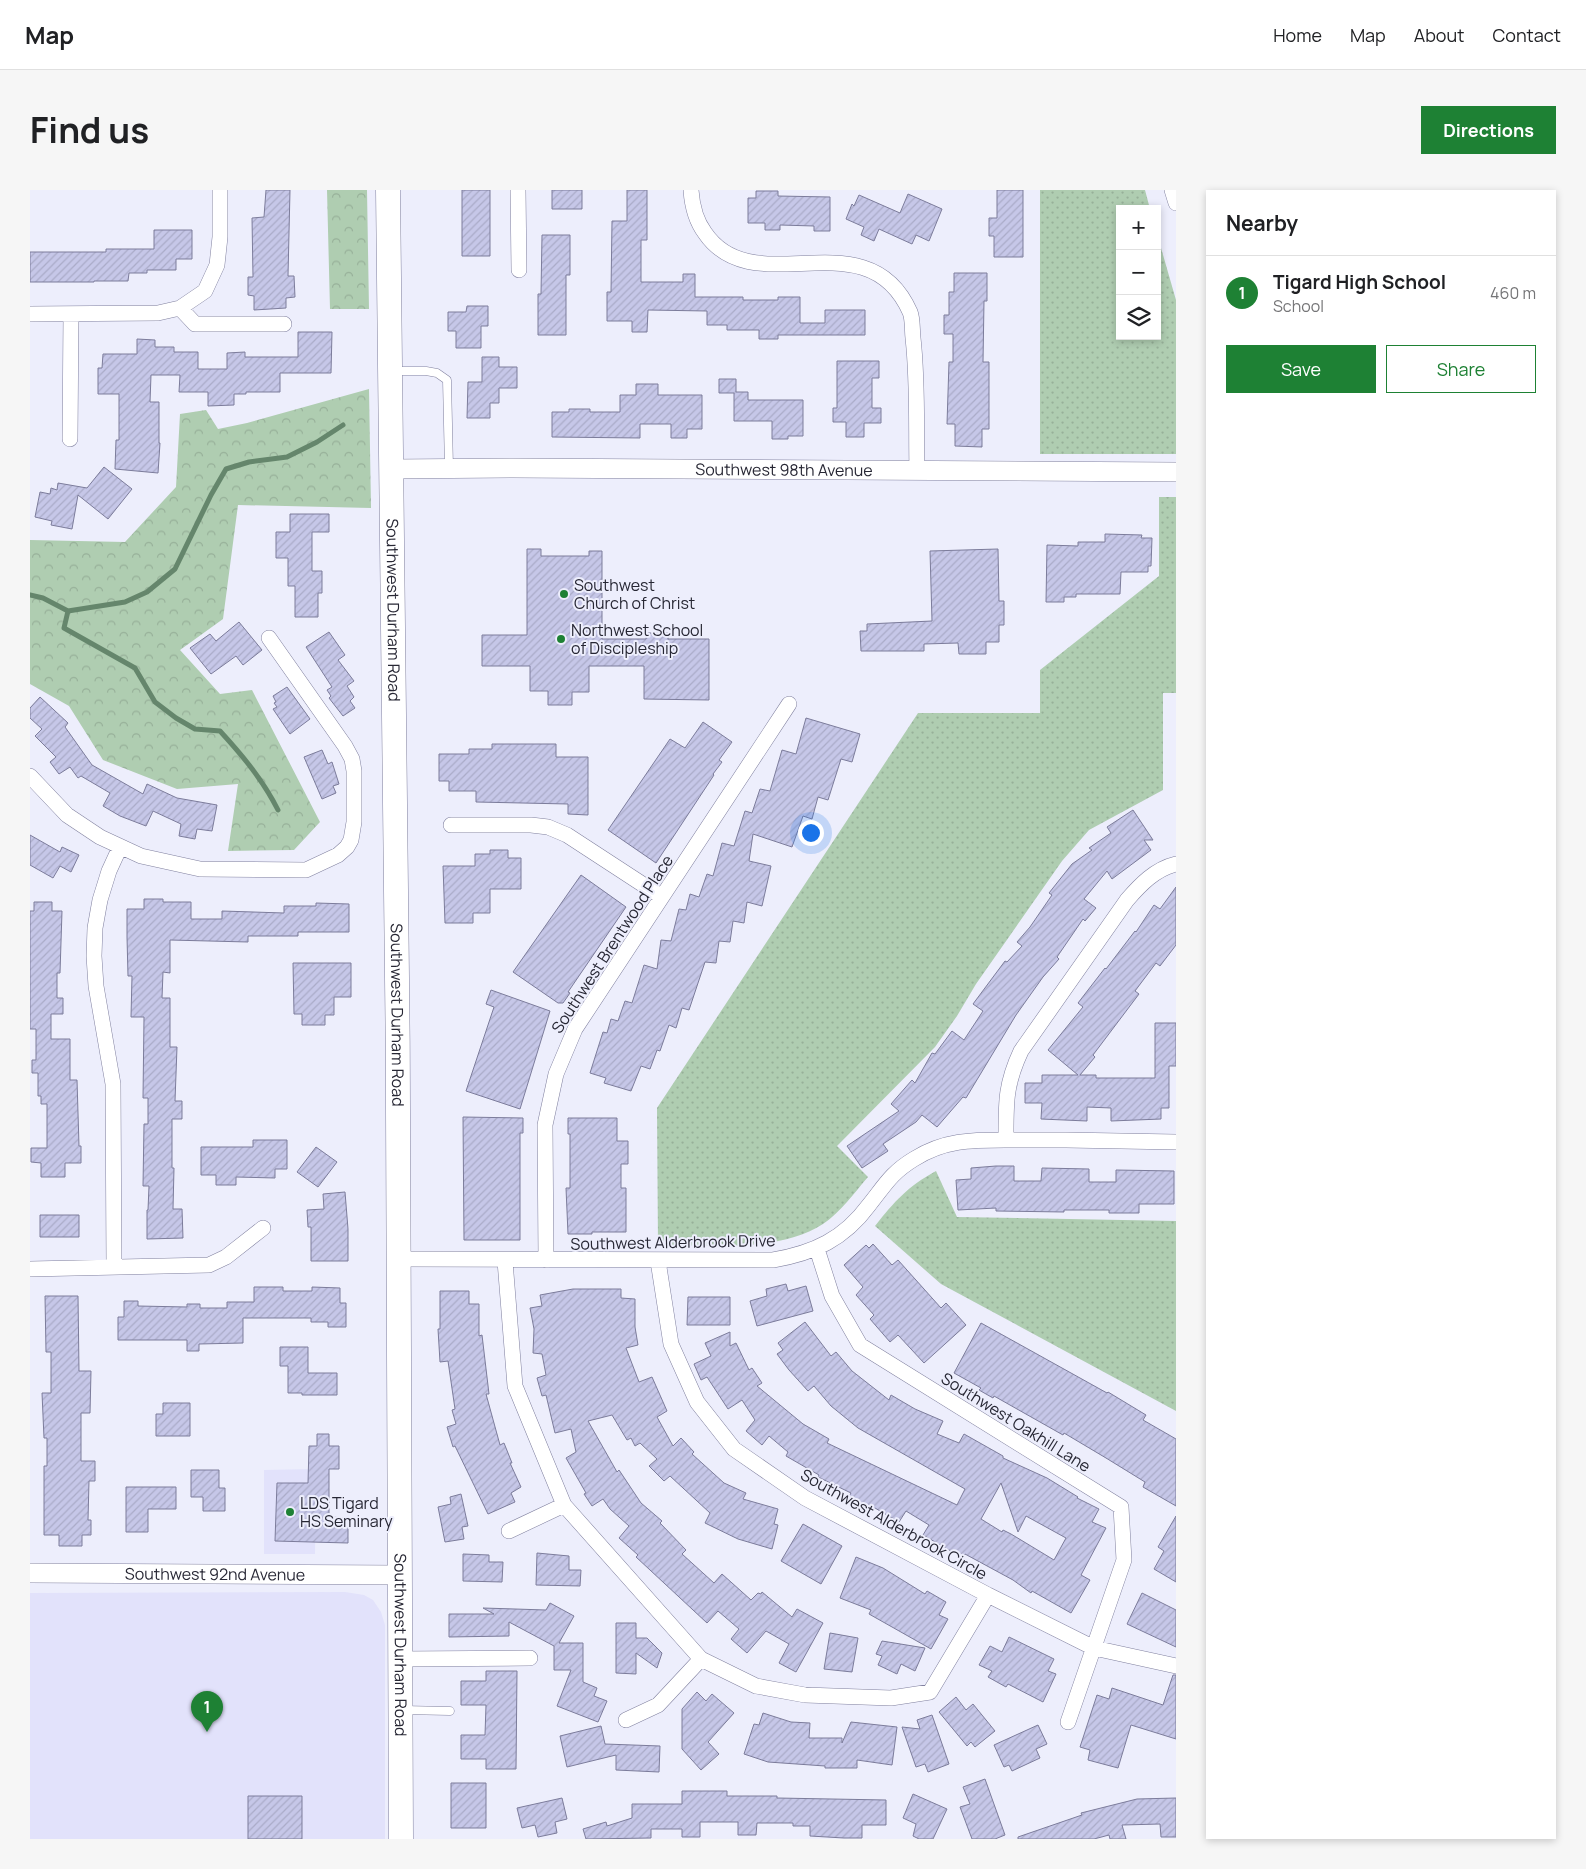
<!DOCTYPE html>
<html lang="en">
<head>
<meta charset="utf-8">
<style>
	:root { --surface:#fff; --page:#f6f6f6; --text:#202124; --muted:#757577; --line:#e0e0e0; --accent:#1e8134 }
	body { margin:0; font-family:Manrope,sans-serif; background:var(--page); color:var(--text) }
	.controls { position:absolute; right:15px; top:15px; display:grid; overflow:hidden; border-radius:0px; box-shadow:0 2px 8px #0003 }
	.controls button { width:45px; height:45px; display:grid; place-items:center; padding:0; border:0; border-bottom:1px solid var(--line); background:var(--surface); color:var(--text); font:25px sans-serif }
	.you { position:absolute; left:780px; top:642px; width:18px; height:18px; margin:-12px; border:4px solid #fff; border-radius:50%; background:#1a73e8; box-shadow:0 0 0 8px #1a73e833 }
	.badge { display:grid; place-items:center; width:32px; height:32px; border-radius:50%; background:var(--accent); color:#fff; font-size:16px; font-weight:700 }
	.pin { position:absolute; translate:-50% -41px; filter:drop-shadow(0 1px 2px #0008) }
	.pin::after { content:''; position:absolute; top:26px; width:18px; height:15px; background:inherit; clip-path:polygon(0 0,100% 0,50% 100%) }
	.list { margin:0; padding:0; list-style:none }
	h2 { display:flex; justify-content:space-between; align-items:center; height:65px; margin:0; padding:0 20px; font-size:21px }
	h2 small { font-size:16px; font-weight:400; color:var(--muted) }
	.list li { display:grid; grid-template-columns:32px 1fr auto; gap:15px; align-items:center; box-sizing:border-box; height:75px; padding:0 20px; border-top:1px solid var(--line) }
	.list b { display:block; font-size:19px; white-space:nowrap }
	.list p { margin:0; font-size:16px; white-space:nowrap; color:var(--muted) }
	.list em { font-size:16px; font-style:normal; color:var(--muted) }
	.actions { display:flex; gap:10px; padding:15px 20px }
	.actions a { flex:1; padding:11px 0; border:1px solid var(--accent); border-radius:0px; text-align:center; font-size:18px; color:var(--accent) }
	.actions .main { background:var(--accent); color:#fff }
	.icon { flex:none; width:28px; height:28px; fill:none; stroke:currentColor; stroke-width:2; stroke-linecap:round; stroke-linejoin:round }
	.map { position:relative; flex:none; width:1146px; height:1649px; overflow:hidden; border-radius:0px }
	header { display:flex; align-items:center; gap:30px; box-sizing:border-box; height:70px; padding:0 25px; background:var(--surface); border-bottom:1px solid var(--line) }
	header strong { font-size:24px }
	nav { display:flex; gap:28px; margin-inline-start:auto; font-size:18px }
	.intro { display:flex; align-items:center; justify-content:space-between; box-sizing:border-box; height:120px; padding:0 30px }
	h1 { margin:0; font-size:35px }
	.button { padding:12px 22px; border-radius:0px; background:var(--accent); color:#fff; font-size:18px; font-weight:700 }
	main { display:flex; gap:30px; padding:0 30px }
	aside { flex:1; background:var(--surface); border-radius:0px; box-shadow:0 2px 8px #0003 }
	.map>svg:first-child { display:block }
	.built { fill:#e2e2fb }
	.grass { fill:url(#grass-dots) }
	.forest { fill:url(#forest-crowns) }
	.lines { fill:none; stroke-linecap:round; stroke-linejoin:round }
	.stream { stroke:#65866c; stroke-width:5 }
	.building { fill:url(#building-hatch); stroke:#7c7c9b; fill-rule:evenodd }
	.service-casing { stroke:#80809f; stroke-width:9 }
	.minor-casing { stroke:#80809f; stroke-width:16 }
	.tertiary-casing { stroke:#80809f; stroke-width:20 }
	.primary-casing { stroke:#80809f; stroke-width:25 }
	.service { stroke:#fff; stroke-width:8 }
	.minor { stroke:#fff; stroke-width:15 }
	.tertiary { stroke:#fff; stroke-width:19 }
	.primary { stroke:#fff; stroke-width:24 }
	.poi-dot { fill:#1e8134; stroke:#edeefc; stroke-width:2 }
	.labels { text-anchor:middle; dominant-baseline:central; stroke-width:4; stroke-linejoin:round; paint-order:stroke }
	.street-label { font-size:16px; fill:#272734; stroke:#edeefc }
	.poi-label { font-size:16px; fill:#272734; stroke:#edeefc; text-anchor:start }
</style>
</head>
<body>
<header>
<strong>Map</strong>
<nav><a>Home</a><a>Map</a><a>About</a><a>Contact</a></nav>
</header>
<div class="intro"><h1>Find us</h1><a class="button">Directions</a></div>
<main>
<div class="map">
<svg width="1146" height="1649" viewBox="0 0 1146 1649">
	<defs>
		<pattern id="grass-dots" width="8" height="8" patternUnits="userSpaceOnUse" patternTransform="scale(1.25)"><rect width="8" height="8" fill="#afcdb1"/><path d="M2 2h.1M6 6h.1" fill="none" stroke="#97b099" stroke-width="1.8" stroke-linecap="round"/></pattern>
		<pattern id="forest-crowns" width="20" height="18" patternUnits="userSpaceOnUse" patternTransform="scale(1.25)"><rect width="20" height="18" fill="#afcdb1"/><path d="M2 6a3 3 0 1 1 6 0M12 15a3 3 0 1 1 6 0" fill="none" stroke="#97b099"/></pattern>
		<pattern id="building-hatch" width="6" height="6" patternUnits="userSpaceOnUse" patternTransform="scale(1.25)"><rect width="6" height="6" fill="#c6c7e8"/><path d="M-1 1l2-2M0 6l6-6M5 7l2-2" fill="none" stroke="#aaabc8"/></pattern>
	</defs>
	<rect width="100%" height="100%" fill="#edeefc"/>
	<!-- built -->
	<path class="built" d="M286 1279 285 1364H234V1280Z
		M315 1402 334 1405 343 1410 351 1422 355 1435V1649H0V1403Z"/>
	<!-- grass -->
	<path class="grass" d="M1010 0H1115L1120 19H1090V146H1127V44L1146 110V264H1010Z
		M1129 307H1146V503H1133V600L1059 640 1032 671 946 794 927 826 905 857 807 956 838 987C824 1003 811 1022 793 1034 748 1063 680 1055 628 1055L627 918 888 523H1010V480L1129 386Z
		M906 981 927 1027 1146 1031V1221L911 1094 845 1036C865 1011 877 997 906 981Z"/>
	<!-- forest -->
	<path class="forest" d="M297 0H337L339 119H300Z
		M339 199 341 318 208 315 193 429 150 460 190 504 222 500 290 632 264 660 198 661 208 594 147 599 73 570 39 516 0 494V350L95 352 146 297 150 224 176 220 188 239 217 233Z"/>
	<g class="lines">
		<!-- stream -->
		<path class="stream" d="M0 405 13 408 38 421 34 438 105 478 125 512 146 528 165 539 190 541C212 565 233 590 248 620
			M38 421 95 412 117 402 145 379 181 305 196 279 219 272 257 267 287 252 313 235"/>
	</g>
	<!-- building -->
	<path class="building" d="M236 0H260L258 86H264L265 107 256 108V118L224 120V106L218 105V87H223L222 28 234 27Z
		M432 0H460V66H432Z
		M522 0H552V19H522Z
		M597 0H617V50H611V92H653V84H665V107H713V110H748V107H770V133H795V120H835V145H748V149H729V140H697V135H677V121L618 120 617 142H602V131H577V102H581L582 31H597Z
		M967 0H993V67H964V46H959V28H967Z
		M726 1H748V6L800 7V41H784V36L750 35V40H735V33H718V8H726Z
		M878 4 912 19 899 51 886 45 882 54 849 39 844 51 831 45 834 37 816 29 822 14 824 16 829 5 870 23Z
		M124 40H162V69H146V80H117V83H99L98 91H64V92H0V62H76V59H124Z
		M512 45H540V85H536V145H508V104H511Z
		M924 83H957V111H954L953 172H959V239H952V257L925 256V234H917L919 172H923V144H914V125H919V102H924Z
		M437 116H458V136H451V158H426V141H418V122H436Z
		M268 142H302L301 183H250V202H216V204H204V215L178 216V202H149L150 185H121L120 212H129V253H130L128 283 85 279 86 250H89V204H68V178H72L73 164H107V149L125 150V157H144V162H168V179H197V163L215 162V167H268Z
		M452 167H469V177H487V198H469V213H460V228H437L438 192H452Z
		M807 171H849V188H842V218H851V233H834V247H816V232H803V218H807Z
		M689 189H706V202H718V210H773V246H758V249H742V231H704V203H689Z
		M606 194H628V205H672V239H657V248H641V234H610V248L522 247V222H539V219H560V222H590V205H606Z
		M74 277 102 299 78 329 48 305 42 339 21 335 22 331 5 327 10 302 20 304 21 298 27 300 28 293 57 298Z
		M260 324H299V342H282V381H292V403H288V427H265V396H258V368H246V342H260Z
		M1075 344 1112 345 1111 348H1122L1121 376H1118V382H1091L1090 404H1046V407H1034V412H1016L1017 355 1048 356V352H1075Z
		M497 359H511V366H559V361H572V449H616L617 443H638V449H679V510L614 509V476H559V502H542V515H518V501H500V476H452V445H497Z
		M968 359 969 411H974V435H969V452H956V464H929L928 453 894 454V461H831L830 441H837V434L902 431 900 361Z
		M209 432 232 460 213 475 206 466 181 484 160 458 180 444 186 451Z
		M299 442 315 465 308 470 324 491 317 496 324 507 320 511 325 518 313 526 299 508 301 506 297 500 302 497 276 457Z
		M257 497 280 529 260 544 243 519 247 517 244 513 246 512 243 506Z
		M10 507 38 533 35 537 62 575 113 604 117 594 147 608 187 615 182 641 167 639 165 649 149 646 151 634 123 621 116 636 90 626 73 616 80 603 51 586 48 588 40 577 29 584 20 572 26 567 5 546 12 539 0 528V518Z
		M776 528 830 544 822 572 811 569 798 610 788 607 782 629 773 626 762 657 723 644 719 671 741 676 732 716 717 712 714 733 703 731 700 752 689 751 686 773 675 772 659 820 652 818 646 838 639 835 630 861 627 860 620 879 611 876 601 901 574 893 576 888 560 883 573 842 577 843 581 829 588 831 595 811 602 813 614 775 627 779 631 750 641 751 649 719 656 720 660 704 669 707 677 684 683 686 692 653 704 656 715 621 722 623 730 599 740 601 752 560 766 564Z
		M673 532 702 552 689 570 692 572 683 584 684 585 626 673 578 640 640 549 655 558Z
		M462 554H526V567H558V625L538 624V614L446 612V601H419V591H409V564H439V559H462Z
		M292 560 298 574 302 572 309 594 303 596 306 603 292 609 274 567Z
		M1103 620 1123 650H1114L1121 660 1082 689 1077 681 1054 709 1066 718 1055 731 1053 729 1027 767 1029 769 1013 787 986 825 936 908 933 907 907 937 892 925 886 932 853 954 858 961 832 978 817 956 869 921 861 914 882 890 885 893 902 863 905 864 922 841 934 850 953 821 943 814 975 771 977 772 992 756 987 752 1000 737 1022 705 1019 703 1042 674 1062 660 1059 658 1081 643 1077 637Z
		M0 645 30 662 32 657 49 665 41 682 30 676 23 688 0 675Z
		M460 660H478V668H491V699H460V723H443V733H415L413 676H445V664H460Z
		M551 685 596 717 538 802 540 803 533 813H528L483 782Z
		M1146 697V755L1130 776 1126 773 1105 801 1109 804 1063 865 1065 867 1050 885H1066V888H1125V833H1146V876H1139V918H1131V929L1081 931V918L1057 917V931L1011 929 1012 913H995V893H1012V885H1048L1018 860 1053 817 1048 813 1075 778 1076 779 1105 741 1106 742 1124 715 1130 719Z
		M114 709H133V712H161V729H192V721L254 723V716H286V713L319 714V742H268V746H218V752L140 750V783L133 782 132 808H140V857H147L145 911H152V929H142V978H144L143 1019H152L153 1048 117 1049V1020H118L119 996H113L114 934H118V908H113L114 827H101L102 786H98L97 747V719H114Z
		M4 712H22V721H32L30 783H27V808H33V824H21V849H40V890H47L49 956H51V973H35V987H11V973L1 972V958H17V914H11V906H8V883H2V870H6V839H0V721H4Z
		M263 773H321V807H304V825H295V835H272V824H264Z
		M461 800 520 821 490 919 436 901 464 817 456 814Z
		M433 927 493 928V943H490V1050H434Z
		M538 928H587V951H598V974H591V998H596V1042H562V1044H538L536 998H540V944H538Z
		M223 950H257V979H245V988L206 987V995H186V985H171V957H223Z
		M286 957 307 972 288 997 267 982Z
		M966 976H984V991H1011L1012 978 1059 979V992H1086V980L1144 981V1014H1109V1023H1079V1020H1034V1022L966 1021V1018L928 1020 926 990 941 989V978Z
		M315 1002 318 1039V1071H281V1037H278L277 1020 294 1019 293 1004Z
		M10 1025H49V1047H10Z
		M843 1054 862 1075 868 1070 911 1118 916 1113 936 1135 894 1173 868 1145 860 1152 840 1129 844 1125 826 1105 833 1097 814 1075 836 1055 839 1058Z
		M756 1094 758 1101 776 1096 783 1121 727 1136 720 1111 737 1106 736 1099Z
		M224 1097H253V1101H282V1097L310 1098V1113H316V1137H298V1132H281V1128H213V1153L169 1154V1161H157V1150H88V1127H94V1111H108V1116L157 1117V1114H170V1118H197V1112H224Z
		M543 1099H591V1108L605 1109V1137L608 1155 596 1158 609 1192 622 1187 637 1221 627 1227 643 1256 651 1248 664 1262 662 1264 694 1293 716 1303 713 1309 748 1319 744 1334 748 1335 742 1359 708 1349 675 1333 680 1323 640 1286 634 1291 619 1276 627 1269 610 1253 605 1256 601 1248 597 1250 582 1225 558 1231 587 1282 589 1280 611 1313 632 1331 630 1333 656 1360 652 1364 684 1393 692 1384 721 1410 728 1403 731 1404 732 1402 762 1427 767 1419 793 1433 766 1482 749 1473 759 1454 736 1441 717 1463 701 1449 709 1439 688 1421 677 1433 620 1380 606 1367 608 1365 589 1348 599 1336 580 1319 573 1309 562 1316 554 1304 556 1303 536 1268 546 1262 541 1239 525 1243 516 1205 512 1206 507 1188 516 1185 512 1164 503 1163 504 1139 500 1118 512 1116 510 1105Z
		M410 1101H439V1114H449V1146L452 1145 459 1204H456L470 1255 474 1253 482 1273H480L491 1297 481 1303 485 1312 458 1324 425 1256 423 1257 417 1237 426 1234 422 1220 425 1219 418 1171 410 1172 408 1139H410Z
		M15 1106H48L49 1181H61L60 1223H51V1271H65V1291H59L58 1330H61V1345H52V1356H29V1345H14V1276H17V1248H14L12 1203H21V1162H16Z
		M658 1107H700V1135H657Z
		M775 1132 801 1166 806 1162 822 1181 859 1210 861 1205 885 1219 913 1231 907 1244 929 1253 934 1244 973 1266V1268L1017 1288 1048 1307 1047 1308 1069 1319 1062 1332 1076 1338 1051 1385 1060 1390 1041 1423 1002 1401 1001 1403 983 1390 935 1364 933 1368 893 1345 899 1335 876 1321 869 1332 845 1318 843 1320 818 1308 821 1303 788 1287 789 1285 756 1266 758 1262 739 1246 732 1255 716 1241 725 1230 712 1210 698 1219 677 1187 671 1190 664 1174 681 1166 675 1153 700 1142V1156L706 1153 719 1180 722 1178 732 1193 727 1196 773 1234 799 1249 797 1253 927 1315 935 1299 828 1238 801 1216 784 1196 778 1201 759 1180 747 1164 753 1160 748 1153ZM971 1293 988 1342 996 1326 1036 1348 1024 1370 981 1344 973 1340 972 1342 951 1329Z
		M951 1133 1077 1203 1078 1202 1116 1225 1113 1230 1146 1249V1316L1113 1297 1115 1292 1076 1268 1034 1243 1033 1245 964 1206 963 1208 949 1200 951 1198 924 1183Z
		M250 1157H278V1183H307V1205H272V1203H258V1176H250Z
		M133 1213H160V1246H126V1224H133Z
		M287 1244H299V1256H309V1279H299V1327L318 1328V1353L245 1351 247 1293H278L279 1256H287Z
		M161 1280H189V1298H195V1321H173V1307H161Z
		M96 1297H146V1319H118V1342H96Z
		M431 1304 438 1336 432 1337 434 1349 415 1352 408 1317 421 1314 420 1307Z
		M1146 1326V1392L1124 1379 1134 1361 1128 1357Z
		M773 1334 812 1356 791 1394 751 1371Z
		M507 1363 539 1366V1380H551L550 1396 506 1395Z
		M433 1364 459 1365V1372H473L472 1392 433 1391Z
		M826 1367 853 1378 895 1404 897 1401 916 1412 909 1425 918 1429 901 1459 839 1424 841 1420 810 1408Z
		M1112 1403 1146 1420V1457L1097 1434Z
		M520 1413 544 1426 529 1453H553V1492L567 1498 564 1506 577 1511 568 1532 527 1516 541 1480H524V1456L479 1432V1446L419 1447V1424H464L453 1418 516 1420Z
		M586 1433H606V1448H617L632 1463 627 1478 606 1463V1484L586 1483Z
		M800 1443 828 1448 822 1482 794 1479Z
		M979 1447 1024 1469 1018 1481 1026 1484 1013 1512 978 1494 976 1497 958 1487 962 1481 949 1475 960 1456 972 1462Z
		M852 1451 895 1458 885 1481 871 1474 867 1484 848 1475 852 1466 846 1464Z
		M456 1481H487L486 1579H456V1569H431V1545H455L456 1515H431V1491H456Z
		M1143 1485H1146V1549L1101 1535 1088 1578 1058 1570 1060 1560 1050 1557 1067 1505 1079 1509 1082 1498 1133 1515Z
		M667 1502 676 1511 682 1504 704 1523 678 1552 689 1564 671 1580 652 1559V1519Z
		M926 1507 936 1520 943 1514 965 1541 945 1557 941 1552 937 1556 909 1522Z
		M733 1523 761 1532 780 1533 779 1548H812V1553L821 1532 867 1537 862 1575 827 1570V1578H795V1576L738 1572 714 1564 724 1534 729 1535Z
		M902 1525 919 1574 898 1582 895 1574 886 1577 872 1537 890 1539 887 1530Z
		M1008 1535 1017 1554 1006 1559 1010 1568 982 1581 979 1575 974 1577 964 1555Z
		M571 1536 575 1554 630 1556 629 1582 586 1580V1565L537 1577 530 1546Z
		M955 1589 975 1645 965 1649H942L930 1617 940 1614 933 1597Z
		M421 1593H456V1638H421Z
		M652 1601H697V1606H747V1608L856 1610V1635H832V1648H814L780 1646V1636H763V1633H727L726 1645H708V1632H670V1647H652V1639H621V1648L556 1649 553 1639 576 1632 577 1636 602 1628V1614H652Z
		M883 1604 917 1619 903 1649H889L883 1646 886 1634 873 1628Z
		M218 1606H272V1649H218Z
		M532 1608 537 1629 525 1632 527 1643 508 1647 505 1635 492 1638 487 1618Z
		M1146 1608V1647H1131L1130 1634 1092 1635 1096 1649H1080L1079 1645 1064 1649H988V1647L1052 1625 1051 1623 1107 1609Z"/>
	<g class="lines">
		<!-- service casing -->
		<g class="service-casing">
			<path id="service" d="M363 181H396L407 183 417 190 419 278
				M372 1520 420 1521"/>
		</g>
		<!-- minor casing -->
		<g class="minor-casing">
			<path id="minor" d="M488 0 489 80
				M661 0C662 15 666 31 675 43 724 115 837 25 880 122 883 129 882 140 883 148 888 192 886 237 887 281
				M1142 0 1146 13
				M150 118 165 134H254
				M0 124 128 123 150 118 175 101 187 75 190 47V0
				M40 249 41 124
				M0 586 37 625 70 647 111 666 170 679 276 680 308 665 317 657 321 650 324 632V581L322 569 315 556 239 448
				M421 635H501L518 637 537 645 632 707
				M976 950C976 914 975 895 991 861L1097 710C1110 695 1125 679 1146 674
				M787 1059 802 1106 830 1155 1091 1317 1094 1370 1038 1532
				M369 1069 743 1070C784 1063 814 1049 839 1015 855 995 861 983 884 969 914 950 941 950 975 950 995 950 1016 950 1036 950 1073 951 1109 951 1146 952
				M516 1070 515 935 526 884 545 839 759 514
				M475 1071 485 1196 534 1315 671 1469 726 1496 775 1505 861 1508 900 1502 958 1405
				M628 1071 641 1154 667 1212 704 1259 775 1308 958 1405 1064 1458 1146 1476
				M84 1077 83 894 66 796 64 766 65 738 70 710 79 681 90 657
				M0 1079 179 1075 196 1067 233 1038
				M479 1341 534 1315
				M370 1469 500 1468
				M596 1530 628 1515 671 1469"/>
		</g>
		<!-- tertiary casing -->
		<g class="tertiary-casing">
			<g id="tertiary">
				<path id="s1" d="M362 279 483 278 1146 282"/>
				<path id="s2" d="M0 1383 370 1385"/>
			</g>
		</g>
		<!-- primary casing -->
		<g class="primary-casing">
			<g id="primary">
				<path id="s3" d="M358 0C366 550 371 1099 371 1649"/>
			</g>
		</g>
		<!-- service -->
		<use href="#service" class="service"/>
		<!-- minor -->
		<use href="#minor" class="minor"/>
		<!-- tertiary -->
		<use href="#tertiary" class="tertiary"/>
		<!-- primary -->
		<use href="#primary" class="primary"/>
	</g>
	<!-- markers -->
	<g class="poi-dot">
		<circle cx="534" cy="404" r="5"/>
		<circle cx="531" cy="449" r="5"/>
		<circle cx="260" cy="1322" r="5"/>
	</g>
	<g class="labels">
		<!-- street labels -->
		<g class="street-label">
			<text stroke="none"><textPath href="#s1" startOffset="392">Southwest 98th Avenue</textPath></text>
			<text stroke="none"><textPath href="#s3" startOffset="420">Southwest Durham Road</textPath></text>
			<text transform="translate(582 754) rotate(-57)">Southwest Brentwood Place</text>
			<text stroke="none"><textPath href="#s3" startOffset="825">Southwest Durham Road</textPath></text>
			<text transform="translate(643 1052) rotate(-1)">Southwest Alderbrook Drive</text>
			<text transform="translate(986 1232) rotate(32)">Southwest Oakhill Lane</text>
			<text transform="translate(864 1334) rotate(29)">Southwest Alderbrook Circle</text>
			<text stroke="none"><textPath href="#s2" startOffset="185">Southwest 92nd Avenue</textPath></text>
			<text stroke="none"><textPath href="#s3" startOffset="1455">Southwest Durham Road</textPath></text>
		</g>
		<!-- poi labels -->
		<g class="poi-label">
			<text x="544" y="395">Southwest<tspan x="544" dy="18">Church of Christ</tspan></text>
			<text x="541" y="440">Northwest School<tspan x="541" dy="18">of Discipleship</tspan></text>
			<text x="270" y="1313">LDS Tigard<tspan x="270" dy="18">HS Seminary</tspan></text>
		</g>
	</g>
</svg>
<div class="controls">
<button>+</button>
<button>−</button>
<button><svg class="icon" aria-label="layers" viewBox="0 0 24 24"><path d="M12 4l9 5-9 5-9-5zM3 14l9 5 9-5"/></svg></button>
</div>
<div class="you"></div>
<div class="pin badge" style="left:177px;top:1542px">1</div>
</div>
<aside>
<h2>Nearby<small></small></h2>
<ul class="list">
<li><span class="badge">1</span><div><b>Tigard High School</b><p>School</p></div><em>460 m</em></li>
</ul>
<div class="actions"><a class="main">Save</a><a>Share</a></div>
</aside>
</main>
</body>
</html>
